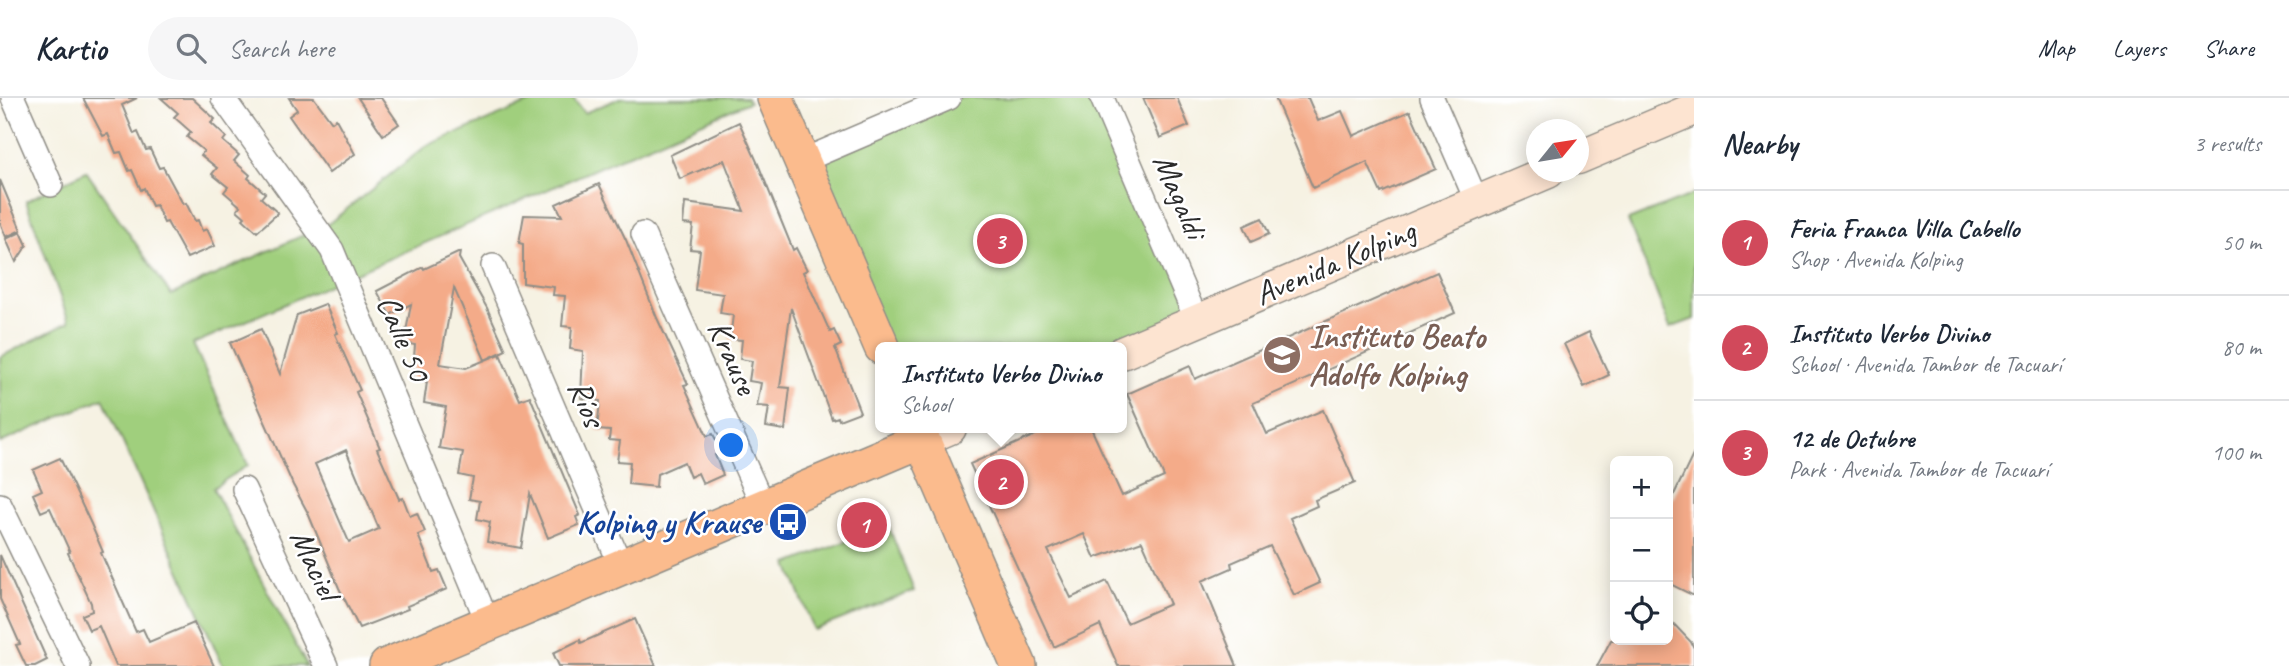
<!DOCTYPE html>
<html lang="en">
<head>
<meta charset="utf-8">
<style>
	:root { --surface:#fff; --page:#f6f6f7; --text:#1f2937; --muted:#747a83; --line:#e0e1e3; --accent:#d1495b }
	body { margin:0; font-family:Caveat,sans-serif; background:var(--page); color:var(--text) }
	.controls { position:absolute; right:21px; bottom:21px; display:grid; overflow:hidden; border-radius:10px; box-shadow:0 4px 18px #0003 }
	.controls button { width:63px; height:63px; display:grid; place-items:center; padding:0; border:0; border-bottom:2px solid var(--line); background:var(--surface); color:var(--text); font:35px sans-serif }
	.compass { position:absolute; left:1526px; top:21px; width:63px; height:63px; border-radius:50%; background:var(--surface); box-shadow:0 4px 18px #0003; rotate:60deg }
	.you { position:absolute; left:732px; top:348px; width:24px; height:24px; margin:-18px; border:5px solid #fff; border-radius:50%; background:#1a73e8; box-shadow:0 0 0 10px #1a73e833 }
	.badge { display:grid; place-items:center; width:46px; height:46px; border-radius:50%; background:var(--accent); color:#fff; font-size:23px; font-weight:700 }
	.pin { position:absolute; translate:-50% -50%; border:4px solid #fff; box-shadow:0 2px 7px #0006 }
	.popup { position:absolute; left:875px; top:244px; width:252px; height:91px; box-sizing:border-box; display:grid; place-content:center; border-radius:10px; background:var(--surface); filter:drop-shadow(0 2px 5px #0005); font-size:23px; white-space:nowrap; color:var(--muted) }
	.popup b { font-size:26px; color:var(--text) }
	.popup::after { content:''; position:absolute; left:50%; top:100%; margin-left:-14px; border:14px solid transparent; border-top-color:var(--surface) }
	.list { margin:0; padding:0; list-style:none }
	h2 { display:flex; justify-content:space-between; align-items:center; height:91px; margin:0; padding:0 28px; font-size:30px }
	h2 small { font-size:23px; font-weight:400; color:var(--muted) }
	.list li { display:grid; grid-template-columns:46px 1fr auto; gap:21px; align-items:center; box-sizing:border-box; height:105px; padding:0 28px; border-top:2px solid var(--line) }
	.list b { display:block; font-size:26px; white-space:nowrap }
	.list p { margin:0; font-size:23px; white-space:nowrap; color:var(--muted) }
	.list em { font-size:23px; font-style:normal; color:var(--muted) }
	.icon { flex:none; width:38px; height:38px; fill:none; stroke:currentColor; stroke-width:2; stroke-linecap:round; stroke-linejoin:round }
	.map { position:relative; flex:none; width:1694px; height:568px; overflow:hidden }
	header { display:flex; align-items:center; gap:42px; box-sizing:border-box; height:98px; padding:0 35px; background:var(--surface); border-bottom:2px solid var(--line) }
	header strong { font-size:33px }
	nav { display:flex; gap:38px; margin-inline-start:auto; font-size:24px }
	.search { width:490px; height:63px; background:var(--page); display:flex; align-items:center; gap:18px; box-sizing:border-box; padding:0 24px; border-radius:38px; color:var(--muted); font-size:26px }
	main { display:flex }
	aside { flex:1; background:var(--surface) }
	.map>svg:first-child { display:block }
	.green { fill:#a0cf7d; stroke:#667d54; stroke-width:2 }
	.building { fill:#f4ab89; fill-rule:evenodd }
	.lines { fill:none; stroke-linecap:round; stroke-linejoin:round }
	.minor-casing { stroke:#908e87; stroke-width:26 }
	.secondary-casing { stroke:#908e87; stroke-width:35 }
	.primary-casing { stroke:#908e87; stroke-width:38 }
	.minor { stroke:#fff; stroke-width:23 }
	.secondary { stroke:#fde4d1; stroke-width:32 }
	.primary { stroke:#fbbb8d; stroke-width:35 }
	.labels { text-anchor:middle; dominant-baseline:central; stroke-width:5; stroke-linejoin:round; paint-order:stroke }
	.street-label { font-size:33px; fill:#2b2b2b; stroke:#fff }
	.education-label { font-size:33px; font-weight:bold; fill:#785e54; stroke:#fff; text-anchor:start }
	.transit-label { font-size:33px; font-weight:bold; fill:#164399; stroke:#fff; text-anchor:end }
</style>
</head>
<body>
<header>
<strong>Kartio</strong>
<div class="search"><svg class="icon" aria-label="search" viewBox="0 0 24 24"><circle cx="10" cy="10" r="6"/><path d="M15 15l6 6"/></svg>Search here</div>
<nav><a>Map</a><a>Layers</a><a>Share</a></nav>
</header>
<main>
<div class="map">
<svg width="1694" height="568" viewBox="0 0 1694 568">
	<rect width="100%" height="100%" fill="#fff"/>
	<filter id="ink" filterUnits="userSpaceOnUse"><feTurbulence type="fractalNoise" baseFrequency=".0143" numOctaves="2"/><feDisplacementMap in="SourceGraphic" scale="14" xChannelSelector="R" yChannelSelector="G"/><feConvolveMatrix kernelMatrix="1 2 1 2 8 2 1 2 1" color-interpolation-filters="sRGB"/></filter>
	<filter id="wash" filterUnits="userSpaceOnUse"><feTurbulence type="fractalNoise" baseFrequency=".00686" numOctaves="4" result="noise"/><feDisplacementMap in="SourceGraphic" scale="28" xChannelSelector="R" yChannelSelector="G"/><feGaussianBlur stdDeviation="1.57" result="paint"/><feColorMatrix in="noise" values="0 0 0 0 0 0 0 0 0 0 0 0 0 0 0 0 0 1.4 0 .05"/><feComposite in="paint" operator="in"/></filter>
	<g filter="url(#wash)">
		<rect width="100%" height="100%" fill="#f6f2e3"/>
		<!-- green -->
		<path class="green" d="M541 0H573L584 15 620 0H747L749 4 193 246 248 367 213 390 307 568H223L103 300 0 345V259L69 224 26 103 86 73 171 197 328 126 426 48Z
			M949 0H1102L1197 223 1122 249H882L802 63Z
			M1694 96V221L1670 230 1628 122Z
			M888 427 914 493 814 532 788 466Z"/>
		<g id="blocks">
			<!-- building -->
			<path class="building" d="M83 0H137L122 7 134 36 138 34 146 52 150 51 159 70 163 69 183 106 186 105 195 123 198 122 202 133 207 131 215 148 187 160 167 124 164 125 156 107 152 108 144 90 141 92 132 72 129 73 121 54 116 55 108 36 103 38Z
				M161 0H192L215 21 211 25 226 39 223 43 239 57 234 63 250 77 248 80 265 95 261 100 278 115 257 134 243 121 245 119 237 112 240 108 224 94 228 89 212 76 217 70 201 57 204 53 187 39 191 34 174 19 178 15Z
				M289 0H314L332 24 336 21 355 56 329 75 289 18 297 12Z
				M358 0H381L399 26 383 37Z
				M1143 0H1177L1189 28 1160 40Z
				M1275 0H1308L1318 23 1342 13 1353 38 1410 13 1436 71 1381 95 1367 64 1313 90Z
				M739 24 758 66 793 152 796 150 807 172 803 174 830 234 834 232 841 247 835 250 860 314 839 322 838 319 832 321 791 210 780 289 790 290 785 332 766 329 769 309 757 308 761 285 749 283 752 263 740 261 742 242 730 241 733 217 720 215 723 196 695 192 700 152 690 151 693 127 683 126 685 105 744 113 724 62 680 81 670 57Z
				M0 82 21 132 6 139 0 124Z
				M599 86 626 142 657 220 688 286 684 287 707 338 713 336 722 354 715 357 723 377 703 386 698 375 690 379 684 364 657 376 656 389 628 386 630 364 617 363 620 343 609 342 610 333 597 332 600 303 581 300 583 253 570 251 572 229 562 228 565 198 553 197 554 189 523 185V146L519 145 524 117 562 118 556 106Z
				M1262 120 1269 136 1251 144 1244 128Z
				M21 134 27 147 16 164 6 141Z
				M460 154 459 160 487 210 506 252 485 262 454 190 440 266 466 270 500 256 520 302 530 298 580 417 576 419 579 427 548 440 530 396 521 450 487 444 490 424 477 421 480 403 469 401 473 380 459 377 463 354 439 350 446 309 424 305 427 284 412 282 415 247 404 245 411 206 390 217 377 193 423 169 424 171Z
				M1437 174 1455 215 1253 305 1267 336 1323 312 1355 385 1315 402 1317 408 1290 420 1320 485 1294 497 1270 448 1231 465 1232 470 1202 483 1237 568H1118L1100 527 1054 549 970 366 1051 330H1091L1122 398 1164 379 1127 296 1190 268 1195 281ZM1084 436 1095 460 1142 443 1170 506 1127 525 1107 483 1071 500 1048 452Z
				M325 206 338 235 335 236 360 292 356 294 380 350 377 351 399 401 403 400 410 418 417 415 425 434 418 437 433 474 439 472 447 491 407 508 408 511 359 530 339 490 308 415 293 387 230 245 261 231 280 276 297 217ZM346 352 379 431 349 444 315 366Z
				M1589 234 1609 277 1584 289 1564 246Z
				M1694 355V498L1668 485V409Z
				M60 360 91 426 103 454 101 455 136 534 143 531 149 544 194 525 214 568H116L99 528 89 532 82 517 92 513 91 505 68 455 70 454 50 410 41 414 33 396 42 392 33 372Z
				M0 457 47 562 35 568H26L16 547 20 546 0 501Z
				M1668 520 1691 544 1694 550V568H1597L1611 542H1668Z
				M635 521 656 568H559L553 555 580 542 581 545Z"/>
		</g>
	</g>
	<g filter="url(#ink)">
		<use href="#blocks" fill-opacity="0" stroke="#908e87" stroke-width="2"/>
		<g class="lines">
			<!-- minor casing -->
			<g class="minor-casing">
				<path id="minor" d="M13 0 51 87
					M223 0 332 152 488 525
					M1102 0 1197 223
					M1432 0 1477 104
					M802 63 949 0
					M643 136 763 408
					M493 168 621 468
					M244 391 326 568
					M0 407 78 568"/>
			</g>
			<!-- secondary casing -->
			<g class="secondary-casing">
				<path id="secondary" d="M1578 60 1694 11
					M1122 255 1548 74
					M922 342 950 330"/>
			</g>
			<!-- primary casing -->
			<g class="primary-casing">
				<path id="primary" d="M775 0 882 249
					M917 330 1019 568
					M387 568 922 342"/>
			</g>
			<!-- minor -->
			<use href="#minor" class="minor"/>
			<!-- secondary -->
			<use href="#secondary" class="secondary"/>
			<!-- primary -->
			<use href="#primary" class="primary"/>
		</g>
	</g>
	<!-- icons -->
	<defs>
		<g id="school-disc" transform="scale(2.0125)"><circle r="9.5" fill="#8d6e63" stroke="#fff"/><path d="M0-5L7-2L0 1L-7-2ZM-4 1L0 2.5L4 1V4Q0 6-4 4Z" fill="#fff"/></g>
		<g id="bus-disc" transform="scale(2.0125)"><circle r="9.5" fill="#1a4fb4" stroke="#fff"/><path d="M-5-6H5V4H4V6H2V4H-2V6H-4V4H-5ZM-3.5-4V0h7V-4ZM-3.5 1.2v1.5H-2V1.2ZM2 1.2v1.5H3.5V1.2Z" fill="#fff"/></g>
	</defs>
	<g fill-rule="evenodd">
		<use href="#school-disc" x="1282" y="257"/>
		<use href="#bus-disc" x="788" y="424"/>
	</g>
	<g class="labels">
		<!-- street labels -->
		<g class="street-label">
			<text transform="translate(1180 98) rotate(67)">Magaldi</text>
			<text transform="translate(1335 164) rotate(-23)">Avenida Kolping</text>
			<text transform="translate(404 240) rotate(67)">Calle 50</text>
			<text transform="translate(733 259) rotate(66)">Krause</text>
			<text transform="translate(587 305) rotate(67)">Ríos</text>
			<text transform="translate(315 466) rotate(65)">Maciel</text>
		</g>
		<!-- education labels -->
		<g class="education-label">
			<text x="1309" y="238">Instituto Beato<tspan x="1309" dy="38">Adolfo Kolping</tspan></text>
		</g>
		<!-- transit labels -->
		<g class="transit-label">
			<text x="761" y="424">Kolping y Krause</text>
		</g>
	</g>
</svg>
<div class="controls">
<button>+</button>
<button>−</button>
<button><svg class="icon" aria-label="locate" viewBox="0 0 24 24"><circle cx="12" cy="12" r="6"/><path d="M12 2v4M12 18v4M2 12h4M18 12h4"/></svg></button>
</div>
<svg class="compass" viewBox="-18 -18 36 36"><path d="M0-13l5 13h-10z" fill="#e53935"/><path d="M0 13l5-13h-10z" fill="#747a83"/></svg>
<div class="you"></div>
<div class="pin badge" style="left:864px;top:427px">1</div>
<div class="pin badge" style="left:1001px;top:384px">2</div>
<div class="popup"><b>Instituto Verbo Divino</b>School</div>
<div class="pin badge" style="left:1000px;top:143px">3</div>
</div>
<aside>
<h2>Nearby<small>3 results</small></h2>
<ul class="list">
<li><span class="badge">1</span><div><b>Feria Franca Villa Cabello</b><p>Shop · Avenida Kolping</p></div><em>50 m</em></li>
<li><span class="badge">2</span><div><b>Instituto Verbo Divino</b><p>School · Avenida Tambor de Tacuarí</p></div><em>80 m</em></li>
<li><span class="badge">3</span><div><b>12 de Octubre</b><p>Park · Avenida Tambor de Tacuarí</p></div><em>100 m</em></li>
</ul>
</aside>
</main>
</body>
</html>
